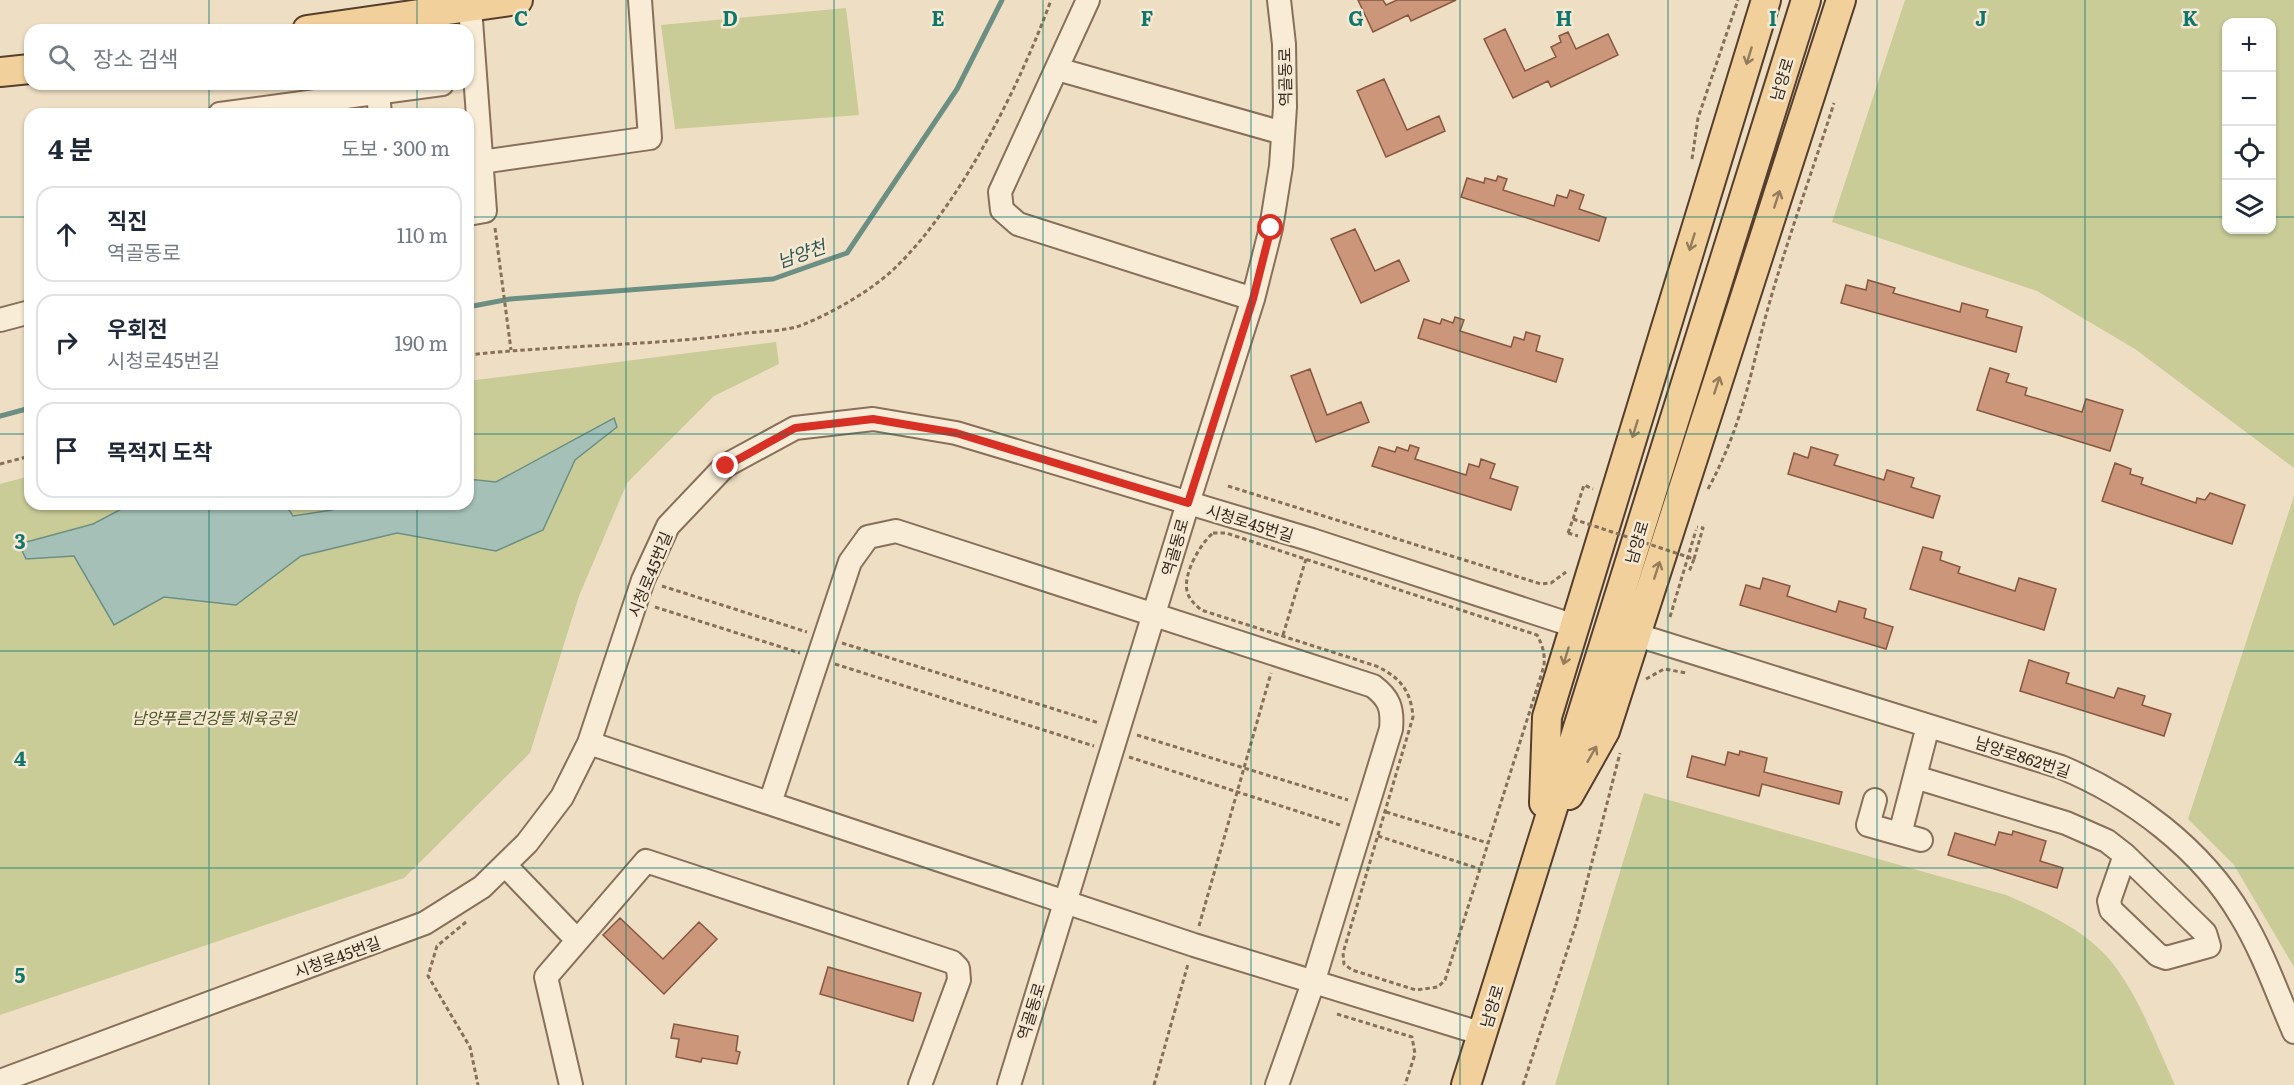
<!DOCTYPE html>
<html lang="ko">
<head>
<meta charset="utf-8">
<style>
	:root { --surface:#fff; --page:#f2f2f3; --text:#1f2937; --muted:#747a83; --line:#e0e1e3 }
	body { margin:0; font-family:Literata,"Noto Sans KR",serif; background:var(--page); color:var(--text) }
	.controls { position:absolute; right:18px; top:18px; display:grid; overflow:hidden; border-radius:12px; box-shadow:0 2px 4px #0004 }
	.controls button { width:54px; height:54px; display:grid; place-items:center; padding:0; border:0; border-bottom:2px solid var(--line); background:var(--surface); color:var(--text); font:30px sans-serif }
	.stop { position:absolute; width:18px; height:18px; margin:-14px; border:4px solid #d93025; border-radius:50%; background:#fff }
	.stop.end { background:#d93025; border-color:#fff; box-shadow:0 2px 6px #0008 }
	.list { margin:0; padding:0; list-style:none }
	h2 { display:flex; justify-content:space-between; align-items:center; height:78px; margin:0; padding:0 24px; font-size:26px }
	h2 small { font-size:20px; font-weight:400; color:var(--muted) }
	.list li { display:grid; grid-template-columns:39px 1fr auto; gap:18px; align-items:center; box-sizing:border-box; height:96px; margin:0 12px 12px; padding:0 12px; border:2px solid var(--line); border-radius:18px }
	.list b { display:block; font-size:22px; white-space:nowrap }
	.list p { margin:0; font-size:20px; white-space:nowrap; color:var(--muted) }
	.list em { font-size:20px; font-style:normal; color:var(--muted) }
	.icon { flex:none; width:33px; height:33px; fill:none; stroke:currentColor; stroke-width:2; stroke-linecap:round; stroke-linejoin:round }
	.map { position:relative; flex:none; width:2294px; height:1085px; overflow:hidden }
	.search { position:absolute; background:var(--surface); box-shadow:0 2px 4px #0004; left:24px; top:24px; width:450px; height:66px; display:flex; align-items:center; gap:15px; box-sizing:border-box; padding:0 21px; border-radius:18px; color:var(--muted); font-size:22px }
	.panel { position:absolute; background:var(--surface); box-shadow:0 2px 4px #0004; left:24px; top:108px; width:450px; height:402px; border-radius:18px }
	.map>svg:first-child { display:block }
	.green { fill:#c9cc97; fill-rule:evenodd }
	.water { fill:#a5c1b7; stroke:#6c8f84; stroke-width:1.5 }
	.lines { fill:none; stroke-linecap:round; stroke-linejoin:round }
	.stream { stroke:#6c8f84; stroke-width:5 }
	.building { fill:#cb9679; stroke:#875740; stroke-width:1.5 }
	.minor-casing { stroke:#886f5a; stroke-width:26 }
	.major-casing { stroke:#553e2e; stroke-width:32 }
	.path { stroke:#886f5a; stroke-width:3; stroke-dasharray:4.5 3; stroke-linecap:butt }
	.minor { stroke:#f8ecd6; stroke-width:22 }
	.major { stroke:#f1d09b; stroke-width:28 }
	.path-bridge { stroke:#886f5a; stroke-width:3; stroke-dasharray:4.5 3; stroke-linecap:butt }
	.oneway { stroke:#947c5c }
	.route { stroke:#d93025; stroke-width:8 }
	.grid { fill:none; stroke:#0f766e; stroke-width:1.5; stroke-opacity:0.55 }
	.labels { text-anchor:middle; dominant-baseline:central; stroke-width:5; stroke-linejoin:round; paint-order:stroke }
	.street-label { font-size:16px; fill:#38291e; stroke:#f5e9d3 }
	.park-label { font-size:16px; font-style:italic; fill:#4b5425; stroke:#f5e9d3 }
	.water-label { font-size:18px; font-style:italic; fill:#2d5752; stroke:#f5e9d3 }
	.grid-label { font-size:20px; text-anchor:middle; font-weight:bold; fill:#0f766e; stroke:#f5e9d3; stroke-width:5; stroke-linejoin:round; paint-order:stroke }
</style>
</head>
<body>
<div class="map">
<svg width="2294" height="1085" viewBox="0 0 2294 1085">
	<rect width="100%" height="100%" fill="#eedec3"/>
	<!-- green -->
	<path class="green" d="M1905 0H2294V468L2135 349 2037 291 1832 222ZM2226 22H2272V230H2226Z
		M846 8 859 115 675 129 661 25Z
		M776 342 779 364 714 396 627 483 579 596 530 753 404 878 0 1015V484L30 476V504H468V381Z
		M2294 496V967L2234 865 2188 819Z
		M1644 793 2006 895C2046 912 2092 933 2117 969 2142 1004 2157 1046 2175 1085H1555Z"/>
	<!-- water -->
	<path class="water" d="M614 418 617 427 575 460 543 530 496 551 397 533 301 556 236 605 164 597 114 625 74 556 26 559 19 544 93 524 131 504H285L293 516 332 510 338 504H468V479L496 482Z"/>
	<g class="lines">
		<!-- stream -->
		<path class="stream" d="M468 307 510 299 773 279 847 253 957 89 1002 0
			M0 416 30 408"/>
	</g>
	<!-- building -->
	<path class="building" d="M1358 0H1383L1386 5 1397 0H1456L1411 21 1408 15 1373 32Z
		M1505 29 1525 71 1556 57 1551 47 1561 42 1559 36 1568 32 1576 49 1608 34 1618 55 1551 87 1548 81 1513 98 1484 39Z
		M1384 79 1407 130 1439 116 1445 131 1386 157 1357 91Z
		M1498 176 1507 179 1503 190 1554 206 1557 195 1567 198 1570 190 1584 195 1579 209 1606 218 1599 241 1461 197 1467 178 1484 183 1485 178 1496 181Z
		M1355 229 1375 271 1399 260 1409 281 1361 303 1331 239Z
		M1868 280 1895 288 1893 293 1960 312 1962 303 1988 310 1986 317 2022 327 2016 352 1841 303 1846 285 1866 290Z
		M1455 317 1464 320 1460 331 1511 347 1514 337 1524 340 1526 332 1540 336 1536 351 1563 359 1556 382 1418 338 1424 319 1440 324 1442 319 1453 323Z
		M1990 368 2009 374 2006 382 2027 388 2025 395 2082 412 2086 399 2123 410 2110 451 1977 410Z
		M1310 369 1327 415 1361 402 1369 422 1316 442 1291 376Z
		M1410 445 1419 448 1415 459 1466 475 1469 464 1479 467 1481 459 1495 464 1490 478 1518 487 1511 510 1372 466 1379 447 1395 452 1397 447 1408 451Z
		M1811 447 1838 455 1834 465 1884 480 1887 470 1914 478 1911 487 1940 496 1933 518 1788 474 1794 453 1808 458Z
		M2115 463 2131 469 2130 474 2143 478 2141 484 2196 503 2197 498 2205 500 2210 493 2245 505 2232 544 2102 501Z
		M1923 547 1942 552 1940 560 1960 567 1958 573 2015 591 2019 578 2056 589 2044 630 1910 589Z
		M1763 578 1790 586 1787 596 1836 612 1839 601 1866 609 1864 618 1893 627 1886 649 1740 605 1746 585 1760 589Z
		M2029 660 2069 673 2066 683 2114 698 2118 688 2145 696 2142 705 2171 714 2164 736 2020 691Z
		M1740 751 1767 758 1764 772 1842 792 1839 804 1762 784 1759 796 1687 777 1692 756 1725 765 1728 752 1739 755Z
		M2013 831 2046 841 2040 861 2063 868 2057 888 1948 855 1955 833 1995 845 1999 832 2012 835Z
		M620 918 663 959 699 922 717 939 664 994 603 935Z
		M828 967 921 993 913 1021 820 994Z
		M674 1024 738 1036 736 1051 740 1052 737 1064 702 1058 701 1062 676 1057 679 1039 671 1038Z"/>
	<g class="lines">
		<!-- minor casing -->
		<g class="minor-casing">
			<path id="minor" d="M1088 0 1000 192 1002 210 1018 224 1253 299
				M1057 69 1283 133
				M378 93 380 114
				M220 114 442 84
				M481 162 650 138 640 0
				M468 214 485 211 470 7
				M0 320 30 312
				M1637 635 2061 767C2131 796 2202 849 2241 916 2263 952 2277 993 2294 1032
				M589 743 1194 945 1483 1034
				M1915 777 2066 823 2107 841 2125 855 2199 927 2205 933 2209 946 2166 958 2158 955 2111 910 2109 901 2125 855
				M1875 800 1868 825 1921 840
				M770 803 850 562 868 537 896 531 1373 686C1389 698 1393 708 1391 729L1313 983 1277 1085
				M1900 834 1928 726
				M505 865 577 940
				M0 1081 425 923 482 887 527 843 562 797 589 743 643 580 668 526 725 466 795 428 873 419 956 433 1312 540 1575 626
				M571 1085 546 977 646 861 952 962 958 968 959 980 920 1085
				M1009 1085 1188 503 1253 299 1271 228 1281 166 1285 107 1284 44 1279 0"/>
		</g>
		<!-- major casing -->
		<g class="major-casing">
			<path id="major" d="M307 30 518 0
				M0 72 30 69
				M1569 795 1605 731 1841 0
				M1544 803 1547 717 1766 0
				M1466 1085 1806 0"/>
		</g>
		<!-- path -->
		<path class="path" d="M1692 159 1698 118 1738 0
			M495 228 511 350
			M468 355C558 345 649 346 739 334 758 331 784 332 802 325 834 312 873 290 898 265 961 203 1021 83 1051 0
			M0 464 30 456
			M1228 486 1541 584 1551 583 1566 572
			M1708 489C1737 435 1747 392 1761 334 1781 256 1810 179 1834 103
			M1573 519 1584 485 1593 489
			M1213 533H1226L1537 635C1543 646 1545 654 1544 666L1445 980 1438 987 1416 990 1352 970 1344 964 1343 953 1413 717C1411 691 1400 677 1376 666L1201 610C1195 604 1189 600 1187 591 1183 574 1200 544 1213 533Z
			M1568 533 1578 536
			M1694 559 1703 528 1697 527
			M662 586 807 632
			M655 607 800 653
			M1670 617 1696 530
			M1283 635 1306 559
			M842 643 1099 723
			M835 664 1094 746
			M1646 679 1664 669 1687 673
			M1137 735 1348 800
			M1129 757 1340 825
			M1386 812 1488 843
			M1378 836 1480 869
			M466 922 437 946 428 976 470 1047 478 1085
			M1199 926 1271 673
			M1337 1014 1412 1037 1415 1054 1405 1085
			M1154 1085 1188 964
			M1523 1085 1576 924 1620 753"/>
		<!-- minor -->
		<use href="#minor" class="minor"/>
		<!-- major -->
		<use href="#major" class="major"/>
		<!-- path-bridge -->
		<path class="path-bridge" d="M1568 533 1573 519 1694 559 1689 572"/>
	</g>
	<!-- one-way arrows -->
	<defs><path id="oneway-shaft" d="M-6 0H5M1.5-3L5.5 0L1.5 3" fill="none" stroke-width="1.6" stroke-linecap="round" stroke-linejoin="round" transform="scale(1.5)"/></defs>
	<g class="oneway">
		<use href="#oneway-shaft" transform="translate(1749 56) rotate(107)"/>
		<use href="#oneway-shaft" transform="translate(1777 199) rotate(-72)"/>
		<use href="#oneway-shaft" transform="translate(1692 242) rotate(107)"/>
		<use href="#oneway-shaft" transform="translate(1717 385) rotate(-72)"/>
		<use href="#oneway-shaft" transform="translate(1635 429) rotate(107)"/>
		<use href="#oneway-shaft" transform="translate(1657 570) rotate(-72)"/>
		<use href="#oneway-shaft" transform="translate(1566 656) rotate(107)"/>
		<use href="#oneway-shaft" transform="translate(1592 754) rotate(-60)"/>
	</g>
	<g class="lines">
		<!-- route -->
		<path class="route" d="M726 466 795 428 873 419 956 433 1188 503 1253 299 1271 228"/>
	</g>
	<!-- grid -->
	<path class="grid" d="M209 0V30M417 0V30M626 0V1085M834 0V1085M1043 0V1085M1251 0V1085M1460 0V1085M1668 0V1085M1877 0V1085M2085 0V1085M209 84V114M417 84V114M0 217H30M468 217H2226M2272 217H2294M0 434H30M468 434H2294M209 504V1085M417 504V1085M0 651H2294M0 868H2294"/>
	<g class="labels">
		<!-- street labels -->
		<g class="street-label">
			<text transform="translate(1284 77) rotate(-91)">역골동로</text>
			<text transform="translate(1781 79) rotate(-73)">남양로</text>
			<text transform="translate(1250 522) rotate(17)">시청로45번길</text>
			<text transform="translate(1636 542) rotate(-73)">남양로</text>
			<text transform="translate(1174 547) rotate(-74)">역골동로</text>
			<text transform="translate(649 574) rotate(-68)">시청로45번길</text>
			<text transform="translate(2023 756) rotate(18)">남양로862번길</text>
			<text transform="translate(337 956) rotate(-20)">시청로45번길</text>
			<text transform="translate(1491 1006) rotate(-73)">남양로</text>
			<text transform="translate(1030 1011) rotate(-73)">역골동로</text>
		</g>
		<!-- park labels -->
		<g class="park-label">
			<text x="214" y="717">남양푸른건강뜰 체육공원</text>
		</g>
		<!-- water labels -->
		<g class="water-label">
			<text transform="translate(801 253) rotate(-19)">남양천</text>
		</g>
	</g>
	<g class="grid-label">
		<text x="521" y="26">C</text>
		<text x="730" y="26">D</text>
		<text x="938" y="26">E</text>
		<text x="1147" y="26">F</text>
		<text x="1356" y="26">G</text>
		<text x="1564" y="26">H</text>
		<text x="1773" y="26">I</text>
		<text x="1981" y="26">J</text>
		<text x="2190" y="26">K</text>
		<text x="20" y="549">3</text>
		<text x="20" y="766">4</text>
		<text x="20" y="983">5</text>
	</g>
</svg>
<div class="controls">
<button>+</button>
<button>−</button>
<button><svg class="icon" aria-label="locate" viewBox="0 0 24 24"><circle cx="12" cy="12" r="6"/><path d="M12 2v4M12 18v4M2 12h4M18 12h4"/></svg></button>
<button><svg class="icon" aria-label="layers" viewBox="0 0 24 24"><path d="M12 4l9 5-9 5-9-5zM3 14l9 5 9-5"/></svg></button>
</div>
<div class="stop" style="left:1271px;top:228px"></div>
<div class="stop end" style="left:726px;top:466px"></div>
<div class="search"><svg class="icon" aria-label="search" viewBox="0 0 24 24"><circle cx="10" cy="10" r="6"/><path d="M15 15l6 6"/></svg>장소 검색</div>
<section class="panel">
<h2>4 분<small>도보 · 300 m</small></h2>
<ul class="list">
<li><svg class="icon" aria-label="ahead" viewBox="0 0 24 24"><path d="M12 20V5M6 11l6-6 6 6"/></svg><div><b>직진</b><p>역골동로</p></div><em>110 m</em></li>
<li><svg class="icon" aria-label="right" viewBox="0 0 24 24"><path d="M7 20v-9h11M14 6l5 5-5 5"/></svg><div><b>우회전</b><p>시청로45번길</p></div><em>190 m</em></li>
<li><svg class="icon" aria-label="arrive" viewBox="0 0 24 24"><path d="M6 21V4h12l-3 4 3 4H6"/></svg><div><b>목적지 도착</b></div></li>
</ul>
</section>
</div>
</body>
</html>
